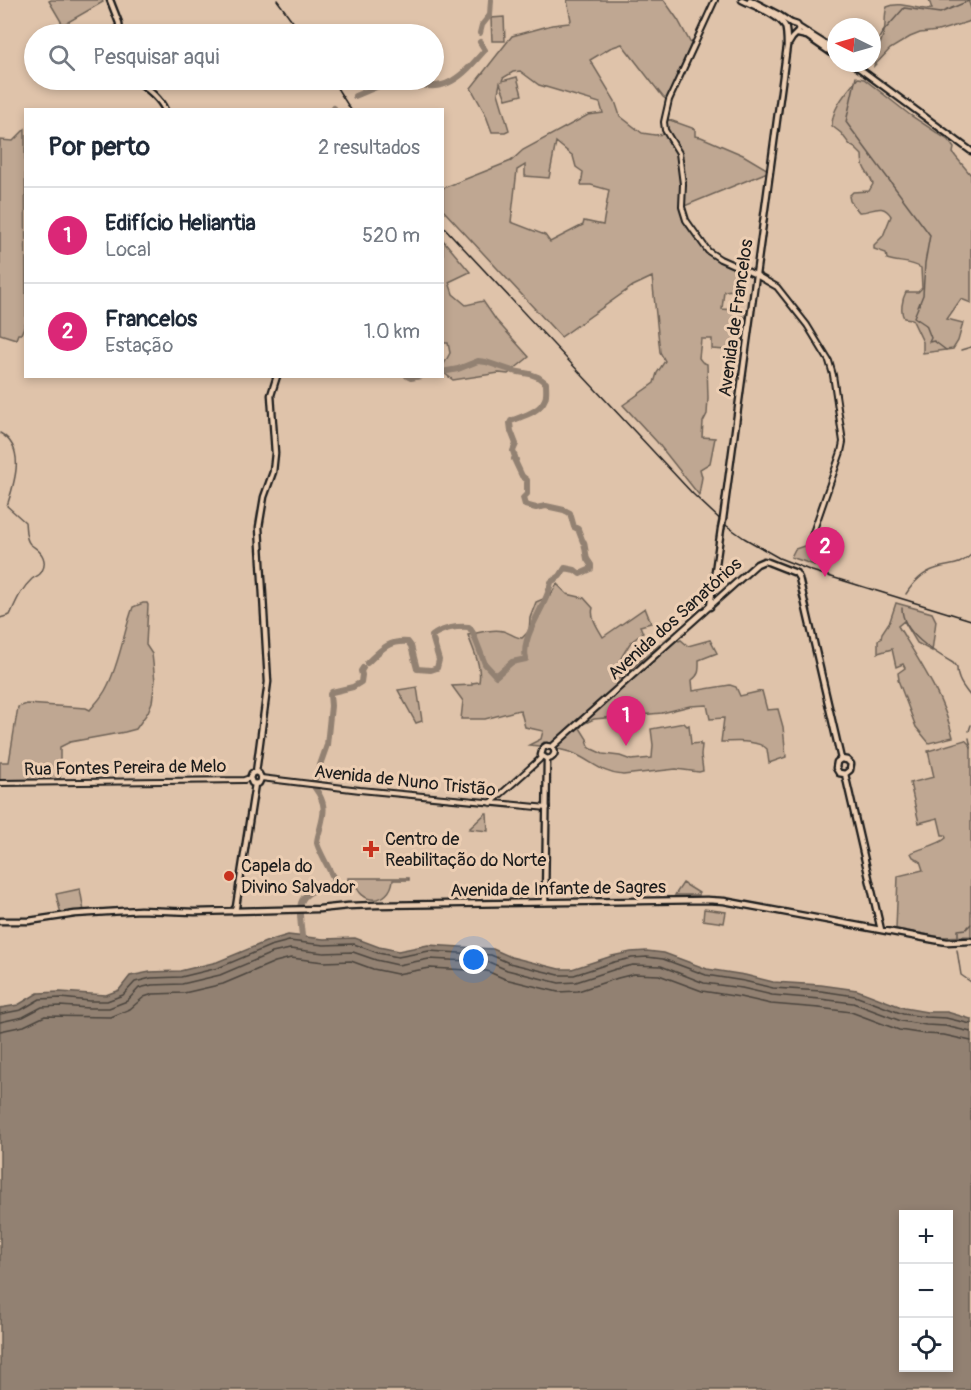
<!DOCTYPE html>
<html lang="pt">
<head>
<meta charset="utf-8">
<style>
	:root { --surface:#fff; --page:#f2f2f3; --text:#1f2937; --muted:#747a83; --line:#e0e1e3; --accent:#db2777 }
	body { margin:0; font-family:Pangolin,sans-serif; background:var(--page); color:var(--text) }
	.controls { position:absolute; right:18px; bottom:18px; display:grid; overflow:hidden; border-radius:0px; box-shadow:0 3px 9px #0003 }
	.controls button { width:54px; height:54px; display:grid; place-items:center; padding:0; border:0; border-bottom:2px solid var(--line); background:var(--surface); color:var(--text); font:30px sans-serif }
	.compass { position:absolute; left:827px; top:18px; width:54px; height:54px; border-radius:50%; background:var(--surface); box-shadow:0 3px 9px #0003; rotate:275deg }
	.you { position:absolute; left:474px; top:960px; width:21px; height:21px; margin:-15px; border:4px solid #fff; border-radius:50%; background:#1a73e8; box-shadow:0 0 0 9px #1a73e833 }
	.badge { display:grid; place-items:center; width:39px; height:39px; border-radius:50%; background:var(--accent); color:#fff; font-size:20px; font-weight:700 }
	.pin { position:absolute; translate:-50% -50px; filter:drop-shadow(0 2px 3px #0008) }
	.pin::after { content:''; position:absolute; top:32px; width:21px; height:18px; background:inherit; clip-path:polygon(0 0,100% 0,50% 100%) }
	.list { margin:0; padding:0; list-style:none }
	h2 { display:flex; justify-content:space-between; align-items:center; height:78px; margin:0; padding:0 24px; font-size:26px }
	h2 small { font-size:20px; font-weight:400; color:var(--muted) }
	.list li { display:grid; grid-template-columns:39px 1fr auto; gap:18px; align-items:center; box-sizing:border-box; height:96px; padding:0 24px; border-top:2px solid var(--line) }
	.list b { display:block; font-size:22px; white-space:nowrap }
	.list p { margin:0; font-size:20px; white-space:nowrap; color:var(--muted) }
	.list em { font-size:20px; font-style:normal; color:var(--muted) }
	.icon { flex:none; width:33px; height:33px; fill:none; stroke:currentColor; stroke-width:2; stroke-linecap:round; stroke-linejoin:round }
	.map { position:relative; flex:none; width:971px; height:1390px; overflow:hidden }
	.search { position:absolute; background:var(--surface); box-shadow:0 3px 9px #0003; left:24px; top:24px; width:420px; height:66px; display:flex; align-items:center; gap:15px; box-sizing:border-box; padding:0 21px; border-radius:33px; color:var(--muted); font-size:22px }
	.panel { position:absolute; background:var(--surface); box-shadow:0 3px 9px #0003; left:24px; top:108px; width:420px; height:270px; border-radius:0px }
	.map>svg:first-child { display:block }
	.green { fill:#bfa792; stroke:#6e6257; stroke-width:1.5; fill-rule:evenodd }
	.water { fill:#928172; stroke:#635950; stroke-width:1.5; fill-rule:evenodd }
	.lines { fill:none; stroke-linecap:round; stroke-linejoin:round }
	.shore { stroke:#4b443e; stroke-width:1.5 }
	.stream { stroke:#635950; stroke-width:1.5 }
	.river { stroke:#928172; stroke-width:6 }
	.tertiary-casing { stroke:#1c1c1c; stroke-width:8 }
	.secondary-casing { stroke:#1c1c1c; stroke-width:9 }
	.tertiary { stroke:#ecceb3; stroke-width:4 }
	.secondary { stroke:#ecceb3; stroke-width:4.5 }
	.rail { stroke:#1c1c1c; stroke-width:1.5 }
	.secondary-bridge-casing { stroke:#1c1c1c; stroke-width:9; stroke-linecap:butt }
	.secondary-bridge { stroke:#ecceb3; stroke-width:4.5 }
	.poi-dot { fill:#c8321e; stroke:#ecceb3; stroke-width:2 }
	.labels { text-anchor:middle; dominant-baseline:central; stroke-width:6; stroke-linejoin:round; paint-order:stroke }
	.street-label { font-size:18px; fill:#1c1c1c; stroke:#ecceb3 }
	.poi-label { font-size:18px; fill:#1c1c1c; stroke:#ecceb3; text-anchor:start }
</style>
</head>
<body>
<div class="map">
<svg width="971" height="1390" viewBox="0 0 971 1390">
	<rect width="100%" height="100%" fill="#dfc3aa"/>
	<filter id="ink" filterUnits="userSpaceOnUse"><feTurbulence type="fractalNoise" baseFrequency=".0167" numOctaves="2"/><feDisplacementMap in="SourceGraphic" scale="12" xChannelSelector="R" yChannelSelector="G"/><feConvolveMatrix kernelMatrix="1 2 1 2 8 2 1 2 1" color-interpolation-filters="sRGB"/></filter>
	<g filter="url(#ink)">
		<!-- green -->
		<path class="green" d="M51 0H102L103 2 63 25 49 1Z
			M567 0H664L678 20 691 44 667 100 663 97 622 44 610 48 590 60 615 101 620 116 642 133 655 135 666 134 667 119 695 129V136L701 137 743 155 770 171 682 207V213L683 220 703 246 706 253 739 271 734 290 724 291 722 309 746 311 740 351 712 349V339H701L699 358 702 362 707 364 708 398 707 414 703 422 702 437 715 438 710 463 700 469 702 477 699 495 657 442 623 405 654 383 657 373 665 361 660 352 652 277 633 286 561 337 443 210V188L511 161 523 150 588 115 603 113 600 103 539 85 520 71 513 72 503 78 502 81 517 77 522 95 506 99 500 83 498 93 509 130 505 132H492L485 113 471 88 512 36 552 25 569 23 571 20ZM556 142 573 156 576 167 583 172 581 185H591L609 190 603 225 584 221 583 225 550 242 545 235 511 222 517 170 525 165V176L549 178Z
			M929 0H968L971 8V20L968 22 938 31 920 33 910 37 890 49 874 66C875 54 881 44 884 32 886 24 884 15 887 7 903 0 915 11 932 9Z
			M504 17 505 41H492L491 18Z
			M858 78 864 79 910 115 948 140 954 148 953 153 956 157 971 175V303L961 299 947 319 963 323 958 341 953 349 923 353V342L912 319 904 318C900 312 902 299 906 292H918L922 288 921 268C911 261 898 263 887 259L886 253 874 249V245L883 236 891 216C882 201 871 213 859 212L850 201 849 196 853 192 869 191 873 184C868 170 862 172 862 155L855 148 850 145 841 133 832 126C832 107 847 92 858 78Z
			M25 129 26 322 21 334H18L16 339 0 334V140L13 141Z
			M443 240 470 272 449 282 453 294 466 305 483 301 496 320 529 357 508 374 499 373 453 380 444 373 443 366 450 353 448 343H443Z
			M804 546C815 548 820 556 817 566L791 557 795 549Z
			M557 584 567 594 584 598 593 608C590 617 598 628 603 637L645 608 651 623 640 626 643 633C639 636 635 639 631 642 628 646 615 668 613 673L619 679 670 636 679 641 681 640 688 646 710 640 717 653 699 660C699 670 700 674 692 680L693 691 730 685 736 687 740 696 762 691 767 710 778 709 783 727 786 757 769 763 767 749C757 739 734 742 721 742L724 718 710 719 707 705 690 706 662 713 594 719 583 724 580 728 587 739 589 747 592 749 603 754 620 756 631 760 652 758 653 745 651 729 684 723 687 726 689 725 691 744 700 743V745H702L701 755 703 771 699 772 676 769 623 775C603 774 591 761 575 754 564 749 552 750 544 742L539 746 529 745 541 739 543 731 525 727 521 712 519 710 485 719H461L463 701 452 686 472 685V683L479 682C482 666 473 650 468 635 479 633 492 628 503 631 511 633 515 638 522 638L529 631 530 618 536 602 550 596Z
			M143 603H147L148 605 146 645 152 654 155 681 152 702 148 712 136 729 125 732 70 742 60 747V779L0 781V762H9L18 707 27 704 86 708 90 710C96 703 103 696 107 687 120 662 123 634 133 607Z
			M896 603 932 613 936 621 932 651 917 643 904 621 898 626C920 662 943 696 953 737L929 743 916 727 898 680H899L898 673 905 668 903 664 896 667 892 649 878 653V640L881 639 882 633 890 621Z
			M417 687 422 721 416 723 398 690Z
			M965 740 971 746V936L941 937 896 929 898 876 923 870 920 861 913 857 911 853C921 848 939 845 946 838L945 835H942L938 818 919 823 910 783 934 777 928 751Z
			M486 813H487L488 831 469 829Z
			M348 878H409V880H393C390 905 359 906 355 881H348Z
			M683 883 699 893V895H675Z
			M80 889 84 911 61 914 56 894Z
			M704 909 726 912 724 923 703 920Z"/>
		<!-- water -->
		<path class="water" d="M288 935 324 939 355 938 379 947 398 951 428 945 493 949 511 957 559 969H572L612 956 631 952 647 951 664 953 707 969 745 975 773 982 821 985 857 990 904 1008 927 1012H947L971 1019V1390H0V1008L18 1005 38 993 60 992 106 995 119 990 130 976 150 972 180 971 217 962 268 941ZM904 1214H948V1368H904Z"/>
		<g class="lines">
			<!-- shore -->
			<path class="shore" d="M0 1014 21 1010 40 999 61 998 90 1001H107L123 995 135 982 151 978 181 977 218 968 270 946 289 941 324 945 354 944 378 953 398 957 429 951 491 955 509 963 559 975H574L614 962 632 958 647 957 663 959 706 975 744 981 773 988 821 991 855 996 903 1014 926 1017 946 1018 971 1024
				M0 1022 23 1017 42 1007 60 1006 89 1008H109L127 1001 139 988 152 985 182 984 220 975 272 953 290 949 324 953 353 952 376 960 398 965 429 959 489 962 507 970 559 983 576 982 616 969 633 965 661 966 704 983 742 988 772 995 820 999 853 1003 901 1021 926 1025 945 1026 971 1032
				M0 1031 24 1026 45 1016 111 1017 130 1009 144 997 153 994 184 993 223 984 275 962 291 958 324 962 351 961 373 969 397 974 430 968 487 971 505 979 558 992 578 991 618 978 634 974 659 975 702 991 740 997 771 1004 819 1008 851 1012 899 1030 925 1034 944 1035 971 1041"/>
			<!-- stream -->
			<path class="stream" d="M872 51 882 33 904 8 940 13 971 0
				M863 67 865 63
				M856 77 846 122 930 235 925 263 923 295 914 317 926 325 931 338 929 342 934 341 946 350
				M961 350 971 347
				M0 433C27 448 14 484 7 506L25 522C26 529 25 539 30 544 36 549 40 550 43 557 45 562 45 566 42 571 40 576 36 576 32 579 21 589 16 602 10 615L0 618
				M906 594C913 583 922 573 935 569 952 563 956 568 971 555
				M902 608C902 633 934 652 953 663L957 668C957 680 964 688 971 697
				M969 731 971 725
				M969 738 971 748
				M958 936V930L966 929 971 924
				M957 950 961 975 971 982"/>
			<!-- river -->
			<path class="river" d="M480 33 482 25 490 15 491 0
				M410 80C444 98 464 74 485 50L480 42
				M355 96 393 80
				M333 110 334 108
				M407 376 411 378 421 376
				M367 663C381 650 388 640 408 642L411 646 417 669 431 670 437 668 439 660 432 636C442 628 458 626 469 627L473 633 485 664 496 676 512 662 526 659C520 635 548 605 551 582L560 576 565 568 575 570 580 574 591 569V565L587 559 584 542H583L578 529 574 527 570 513 564 510 546 506 536 508 525 505 523 498 527 494V480L522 476 514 459 516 460 513 451 516 444 511 431 510 423 511 421C523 416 540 412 545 399 547 395 546 387 546 383L538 377 530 374 513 371 486 362 478 361 458 369 442 372
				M314 782 327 745 331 706 330 694 332 692 353 687 361 682 362 675 361 671 363 668
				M302 936C298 899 296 895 333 884L335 882C332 873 318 850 317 843 317 838 319 833 320 829 325 811 326 803 315 788"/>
			<!-- tertiary casing -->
			<g class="tertiary-casing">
				<path id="tertiary" d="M715 0 669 100 664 122 665 130 679 153 683 184 682 207 686 220 693 230 708 251 720 259 756 275 777 287 807 325 829 361 833 375 843 442 841 452 809 544
					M261 778 360 790 547 808
					M0 783 244 780 250 778
					M491 803 539 760 542 756"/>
			</g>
			<!-- secondary casing -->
			<g class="secondary-casing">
				<path id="secondary" d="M110 0 119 23 120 34
					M750 0 779 15 791 23 797 25 799 28 798 32 792 38 789 43
					M798 27 836 51
					M798 34 807 36 836 56
					M852 63 971 151
					M136 80C146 88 160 98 165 110
					M723 519 787 46C787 40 787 31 785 26 779 15 753 5 742 0
					M710 607 721 529
					M547 759 541 755 543 748 546 746 552 747 757 564 764 561 768 562 796 573 799 578 841 759
					M547 759 551 758C555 755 556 751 552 747
					M841 759 847 760 851 764 850 770 845 774
					M841 759 837 762 836 768 839 773 845 774
					M845 774 881 930
					M255 784 252 783 250 778 252 773 256 772 268 682 259 527 264 497 273 472 275 453 271 395 277 376
					M255 784 259 783 261 778 259 774 256 772
					M545 902 547 759
					M233 911 236 907 255 784
					M0 921H29L75 914 140 910 195 912 319 909 348 906 377 905 707 900 724 901 935 940 947 942 971 941"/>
			</g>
			<!-- tertiary -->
			<use href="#tertiary" class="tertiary"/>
			<!-- secondary -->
			<use href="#secondary" class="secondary"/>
			<!-- rail -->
			<path class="rail" d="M277 0 302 34
				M332 80 351 110
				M442 225 693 494 727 526 744 538 779 558 812 571 971 620"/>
			<!-- secondary-bridge casing -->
			<g class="secondary-bridge-casing">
				<path id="secondary-bridge" d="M721 529 723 519"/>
			</g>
			<!-- secondary-bridge -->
			<use href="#secondary-bridge" class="secondary-bridge"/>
		</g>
	</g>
	<!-- markers -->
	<g class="poi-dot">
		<path d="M368 840h6v6h6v6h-6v6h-6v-6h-6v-6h6z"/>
		<circle cx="229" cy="876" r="6"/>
	</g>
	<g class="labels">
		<!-- street labels -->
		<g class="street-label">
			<text transform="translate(736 318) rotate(-82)">Avenida de Francelos</text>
			<text transform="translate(675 619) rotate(-42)">Avenida dos Sanatórios</text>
			<text transform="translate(125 768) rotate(-1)">Rua Fontes Pereira de Melo</text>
			<text transform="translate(405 781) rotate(6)">Avenida de Nuno Tristão</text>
			<text transform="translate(558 889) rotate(-1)">Avenida de Infante de Sagres</text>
		</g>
		<!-- poi labels -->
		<g class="poi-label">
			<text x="385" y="839">Centro de<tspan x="385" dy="21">Reabilitação do Norte</tspan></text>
			<text x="241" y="866">Capela do<tspan x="241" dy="21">Divino Salvador</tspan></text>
		</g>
	</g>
</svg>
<div class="controls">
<button>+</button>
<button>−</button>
<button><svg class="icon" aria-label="locate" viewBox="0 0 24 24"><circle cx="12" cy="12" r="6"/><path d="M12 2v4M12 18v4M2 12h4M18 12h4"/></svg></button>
</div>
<svg class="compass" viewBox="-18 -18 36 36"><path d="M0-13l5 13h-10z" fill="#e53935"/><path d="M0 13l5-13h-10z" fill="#747a83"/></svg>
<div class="you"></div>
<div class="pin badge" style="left:626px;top:746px">1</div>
<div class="pin badge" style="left:825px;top:577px">2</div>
<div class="search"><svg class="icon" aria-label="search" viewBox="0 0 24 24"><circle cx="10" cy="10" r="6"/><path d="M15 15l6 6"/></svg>Pesquisar aqui</div>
<section class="panel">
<h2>Por perto<small>2 resultados</small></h2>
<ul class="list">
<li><span class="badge">1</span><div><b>Edifício Heliantia</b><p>Local</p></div><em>520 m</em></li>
<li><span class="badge">2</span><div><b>Francelos</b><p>Estação</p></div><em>1.0 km</em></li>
</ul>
</section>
</div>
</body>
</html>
